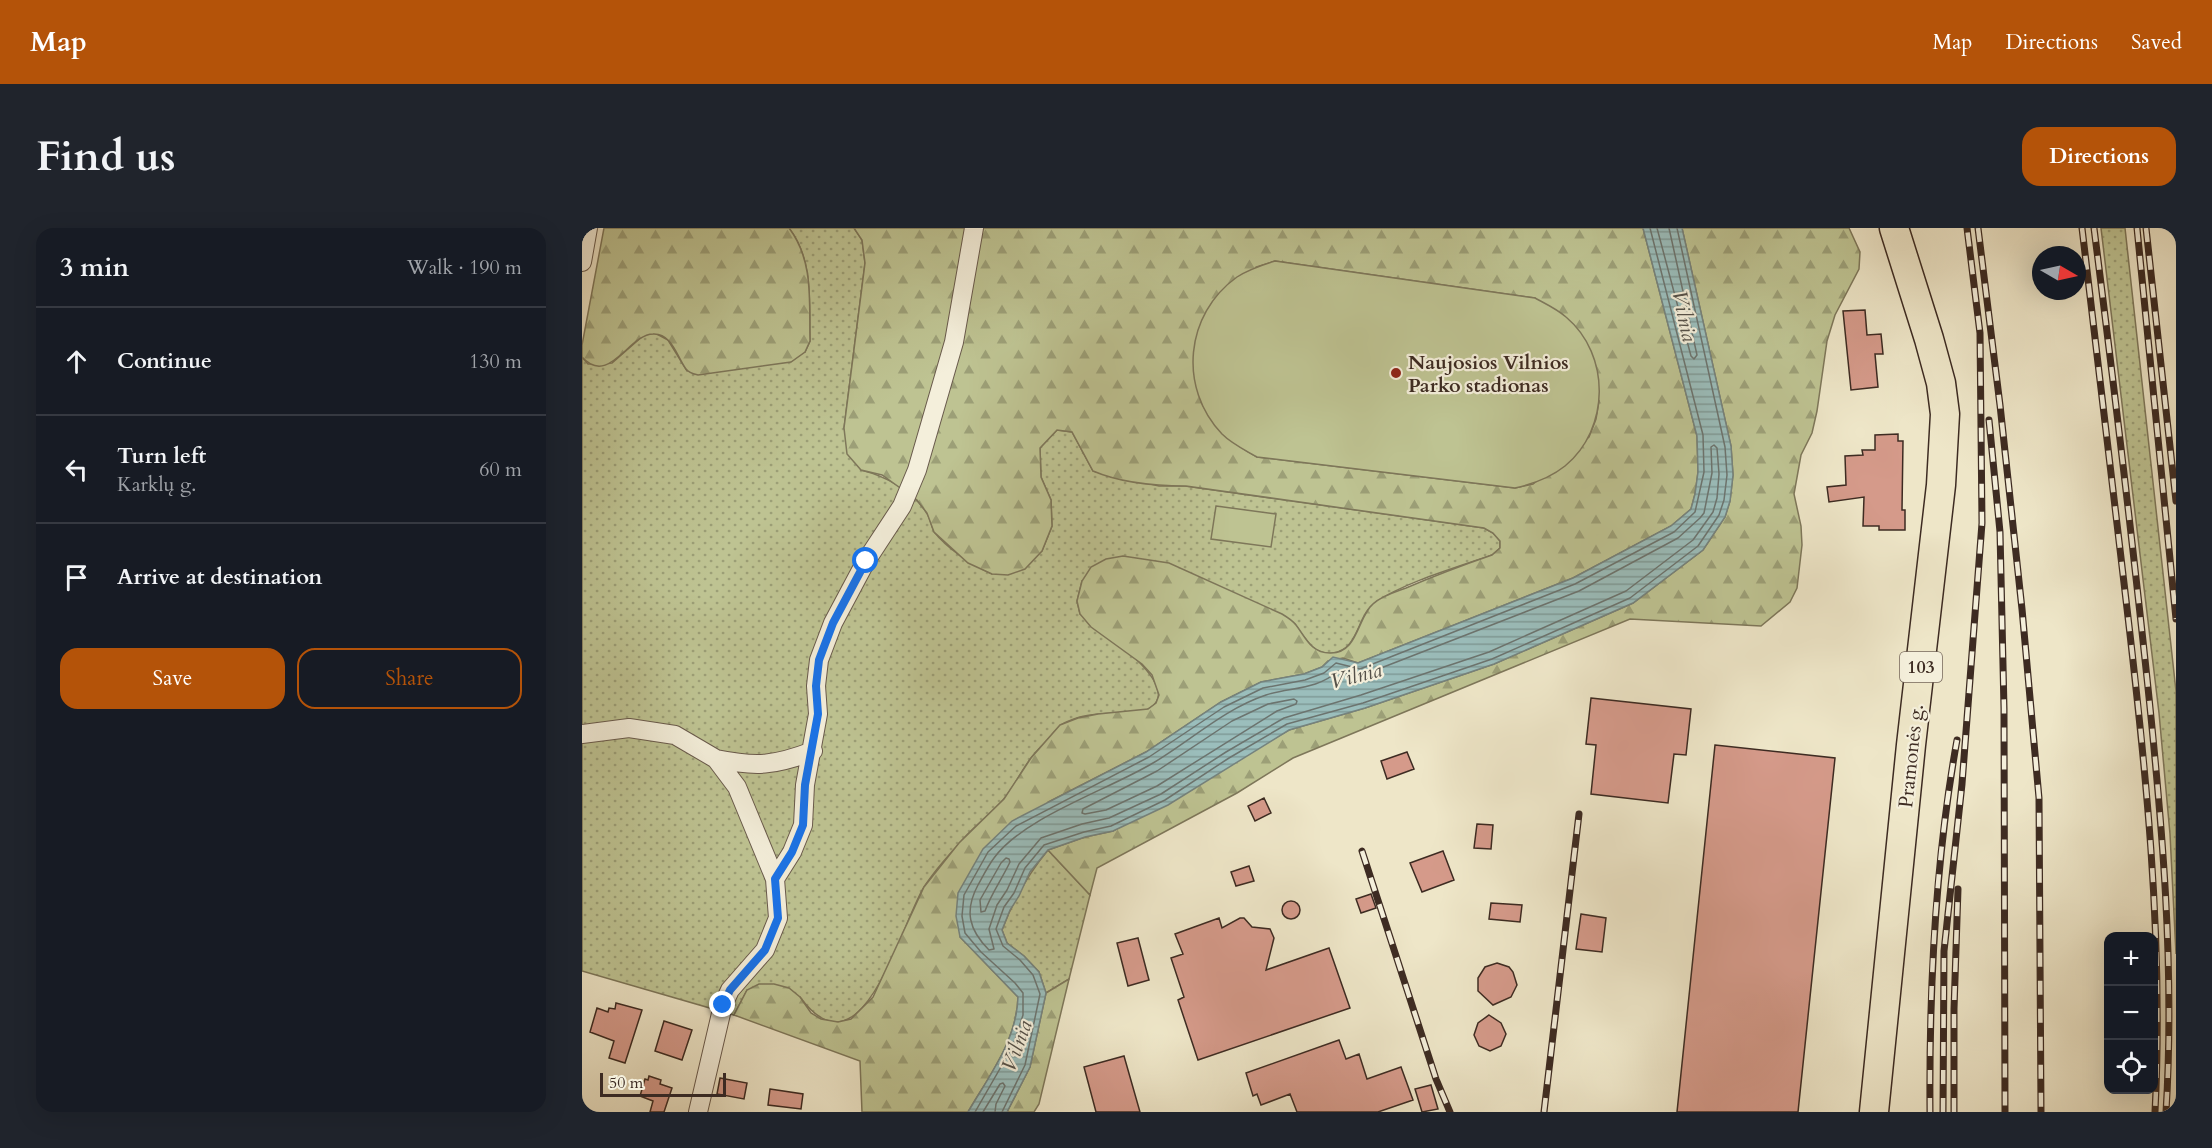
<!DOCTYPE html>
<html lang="en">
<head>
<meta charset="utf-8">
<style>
	:root { --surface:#171b24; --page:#20242c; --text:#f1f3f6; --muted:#9ea1a6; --line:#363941; --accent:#b45309 }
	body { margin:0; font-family:Cardo,serif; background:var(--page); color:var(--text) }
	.controls { position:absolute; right:18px; bottom:18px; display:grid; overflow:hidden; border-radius:12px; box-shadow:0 6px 24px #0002 }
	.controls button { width:54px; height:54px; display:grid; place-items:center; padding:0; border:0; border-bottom:2px solid var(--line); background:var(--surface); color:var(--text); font:30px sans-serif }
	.compass { position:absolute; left:1450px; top:18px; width:54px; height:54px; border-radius:50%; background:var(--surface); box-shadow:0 6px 24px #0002; rotate:99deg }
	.scale { position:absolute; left:18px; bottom:15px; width:126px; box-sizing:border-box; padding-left:6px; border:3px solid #3d2b22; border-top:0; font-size:16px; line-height:21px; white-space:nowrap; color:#3d2b22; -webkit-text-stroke:4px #f4efdb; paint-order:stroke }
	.stop { position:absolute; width:18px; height:18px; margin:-14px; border:4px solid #1a73e8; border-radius:50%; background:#fff }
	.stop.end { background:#1a73e8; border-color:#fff; box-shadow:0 2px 6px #0008 }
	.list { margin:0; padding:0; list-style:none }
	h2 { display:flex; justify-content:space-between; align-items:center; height:78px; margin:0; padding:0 24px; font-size:26px }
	h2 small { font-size:20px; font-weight:400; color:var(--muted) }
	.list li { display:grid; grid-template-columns:39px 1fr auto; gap:18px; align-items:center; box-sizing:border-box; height:108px; padding:0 24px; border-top:2px solid var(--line) }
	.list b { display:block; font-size:22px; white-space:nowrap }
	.list p { margin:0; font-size:20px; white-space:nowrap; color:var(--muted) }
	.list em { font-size:20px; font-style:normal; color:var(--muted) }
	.actions { display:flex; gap:12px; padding:18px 24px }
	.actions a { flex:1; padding:14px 0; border:2px solid var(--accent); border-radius:18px; text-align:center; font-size:21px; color:var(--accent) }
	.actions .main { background:var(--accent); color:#fff }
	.icon { flex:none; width:33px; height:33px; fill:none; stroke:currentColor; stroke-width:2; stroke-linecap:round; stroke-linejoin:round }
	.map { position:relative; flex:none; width:1594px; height:884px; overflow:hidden; border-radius:18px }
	header { display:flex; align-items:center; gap:36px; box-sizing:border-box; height:84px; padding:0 30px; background:var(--accent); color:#fff }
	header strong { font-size:28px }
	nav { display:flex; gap:33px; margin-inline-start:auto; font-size:21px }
	.intro { display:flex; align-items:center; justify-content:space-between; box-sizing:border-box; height:144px; padding:0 36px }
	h1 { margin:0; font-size:42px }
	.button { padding:15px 27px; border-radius:18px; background:var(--accent); color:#fff; font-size:21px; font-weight:700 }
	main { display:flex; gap:36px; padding:0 36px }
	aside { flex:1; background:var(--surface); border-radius:18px; box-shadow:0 6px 24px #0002 }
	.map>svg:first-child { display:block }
	.grass { fill:url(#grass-dots); stroke:#7e775a; stroke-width:1.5 }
	.forest { fill:url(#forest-firs); stroke:#7e775a; stroke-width:1.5; fill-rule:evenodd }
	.garden { fill:#bec392; stroke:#7e775a; stroke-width:1.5 }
	.water { fill:url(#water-rules); stroke:#75837e; stroke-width:1.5 }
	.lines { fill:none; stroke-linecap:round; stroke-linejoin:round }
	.shore { stroke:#6c746f; stroke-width:1.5 }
	.building { fill:#d59a8a; stroke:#3d2b22; stroke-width:1.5 }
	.street-casing { stroke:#695a4c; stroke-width:20 }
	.primary-casing { stroke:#3d2b22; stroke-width:31 }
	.street { stroke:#f4efdb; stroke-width:18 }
	.primary { stroke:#eee6c8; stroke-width:28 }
	.rail-casing { stroke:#3d2b22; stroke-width:7 }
	.rail { stroke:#f4efdb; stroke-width:4.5; stroke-dasharray:14; stroke-linecap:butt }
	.route { stroke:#1a73e8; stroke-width:8 }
	.poi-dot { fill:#8f2418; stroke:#f4efdb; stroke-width:2 }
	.labels { text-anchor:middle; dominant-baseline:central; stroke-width:4.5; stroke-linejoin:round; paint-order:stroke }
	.shield { fill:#f4efdb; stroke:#74665a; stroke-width:1.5 }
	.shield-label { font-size:18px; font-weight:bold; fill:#3d2b22 }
	.poi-label { font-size:20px; font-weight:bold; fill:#3d2b22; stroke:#f4efdb; text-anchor:start }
	.street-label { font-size:20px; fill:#3d2b22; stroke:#f4efdb }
	.water-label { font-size:21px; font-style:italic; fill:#545048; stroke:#f4efdb }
</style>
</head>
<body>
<header>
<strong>Map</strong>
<nav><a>Map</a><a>Directions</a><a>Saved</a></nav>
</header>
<div class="intro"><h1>Find us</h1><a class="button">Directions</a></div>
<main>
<aside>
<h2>3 min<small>Walk · 190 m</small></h2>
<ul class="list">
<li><svg class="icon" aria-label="ahead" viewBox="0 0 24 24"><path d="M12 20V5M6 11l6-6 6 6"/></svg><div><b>Continue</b></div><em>130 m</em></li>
<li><svg class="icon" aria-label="left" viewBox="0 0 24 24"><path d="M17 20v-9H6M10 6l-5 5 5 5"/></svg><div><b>Turn left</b><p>Karklų g.</p></div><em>60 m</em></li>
<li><svg class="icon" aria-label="arrive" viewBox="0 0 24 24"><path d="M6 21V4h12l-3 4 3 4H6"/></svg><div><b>Arrive at destination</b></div></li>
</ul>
<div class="actions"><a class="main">Save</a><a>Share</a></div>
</aside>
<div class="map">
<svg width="1594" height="884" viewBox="0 0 1594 884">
	<defs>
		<pattern id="grass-dots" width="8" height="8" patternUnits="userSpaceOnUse" patternTransform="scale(1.5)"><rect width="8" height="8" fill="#bec392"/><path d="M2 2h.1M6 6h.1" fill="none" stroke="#9c9f77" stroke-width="1.8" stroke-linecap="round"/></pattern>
		<pattern id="forest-firs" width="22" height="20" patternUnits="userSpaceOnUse" patternTransform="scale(1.5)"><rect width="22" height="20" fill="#bec392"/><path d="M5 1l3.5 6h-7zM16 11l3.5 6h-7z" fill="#9c9f77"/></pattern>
		<pattern id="water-rules" width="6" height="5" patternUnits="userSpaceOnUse" patternTransform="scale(1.5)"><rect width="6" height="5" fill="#9bbebc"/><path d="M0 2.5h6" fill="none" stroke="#809b98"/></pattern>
	</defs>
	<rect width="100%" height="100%" fill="#eee6c8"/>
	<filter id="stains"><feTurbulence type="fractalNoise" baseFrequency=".00333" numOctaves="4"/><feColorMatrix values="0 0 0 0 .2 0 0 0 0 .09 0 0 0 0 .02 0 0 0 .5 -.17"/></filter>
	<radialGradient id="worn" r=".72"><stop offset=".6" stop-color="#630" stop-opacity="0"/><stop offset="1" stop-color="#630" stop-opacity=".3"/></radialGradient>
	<!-- grass -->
	<path class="grass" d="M207 0H272L280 12 283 35 262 200 279 242C303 248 330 262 344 284 349 290 349 300 353 305 369 324 389 336 410 346L460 323 470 298 469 272 459 249 458 220 475 202 490 204 511 243 577 258H603L902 300 911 305 918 313V320L910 327C876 339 823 354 794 374 774 387 778 421 751 425 732 428 722 409 713 396L500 353 495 373 498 386C517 401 582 444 576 470 575 475 570 480 564 482 536 488 505 481 479 497 475 500 471 506 467 510 461 517 454 523 449 530 439 543 432 559 421 572 407 588 389 600 376 617 364 630 351 645 342 659 318 698 280 854 218 769L165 762 152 787 0 743V129L6 136 30 135 62 107 73 105 86 112 105 143 223 124 228 113C227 75 232 32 207 0Z
		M1519 0H1543L1594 463V726L1588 606 1577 485Z
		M466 622 508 667 487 751 464 765 457 744 442 728 425 715 420 702C431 673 447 645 466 622Z"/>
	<!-- forest -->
	<path class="forest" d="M22 0H207C232 33 227 74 228 113L223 124 209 134 116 147C112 146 107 145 104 141 95 129 90 105 71 106 47 106 27 159 0 129V117Z
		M272 0H1061L1115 208 1116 244 1113 266 1109 281 1089 298 991 350 776 435 761 430 746 433 740 439 722 446 679 454 639 474 564 524 466 574 378 709 436 769C435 812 407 848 386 884H280L278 833 152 787 165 762 177 756H192L207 760 218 769 229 785 239 791 256 794 269 791 291 769 342 659 377 615 422 571 449 530 478 497 496 490 516 486 566 481 574 475 577 467 570 447 560 436 509 399 498 386 495 373 500 353 509 339 524 331 541 328 587 335 700 386C705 389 711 393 714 397 724 410 729 425 748 425 776 426 775 390 791 376 799 368 813 364 824 360 852 348 881 337 910 327L918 320V313L911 305 902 300 604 258C573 258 539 255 511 243L490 204 475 202 458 220 459 249 469 272 470 298 460 323 443 341 426 347 410 346 386 335 352 304 345 285 335 272 300 247 279 242 265 226 262 200 283 35 280 12ZM693 33 953 70 1017 173 1014 191 1007 209 951 256 933 260 675 229C649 215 633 199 619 174L674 39Z
		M1100 0H1267L1278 24 1277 41 1253 87 1245 113 1235 183 1230 205 1219 227 1212 266 1219 298 1220 317 1215 360 1208 374 1179 398 1048 391 711 530 655 565 515 640 508 667 466 622 503 609 531 603 707 502 783 480 912 436 1051 375 1121 322 1143 289 1148 273 1151 247 1149 218Z
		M487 751 457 876 452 884H425L448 839 464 765Z"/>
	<!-- garden -->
	<path class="garden" d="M693 33 953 70C964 76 975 81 984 89 1029 127 1028 201 983 238 968 250 951 256 933 260L675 229C663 222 650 216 640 206 596 160 603 86 655 49 667 41 680 37 693 33Z
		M634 278 694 286 689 319 629 311Z"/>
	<!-- water -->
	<path class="water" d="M1061 0H1100L1149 218 1151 247 1148 273 1143 289 1121 322 1051 375 912 436 783 480 707 502 586 577 531 603 503 609 466 622 448 644 437 668 428 682 420 702 425 715 442 728 457 744 464 765 448 839 425 884H386C407 848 435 812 436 769L378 709 374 688 376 665 401 621 430 593 564 524 639 474 679 454 722 446 740 439 751 429 776 435 991 350 1089 298 1109 281 1113 266 1116 244 1115 208Z"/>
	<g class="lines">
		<!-- shore -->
		<path class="shore" d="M1075 0 1109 128 1112 131 1115 127 1087 0
			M1132 217 1135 220 1137 246 1135 270 1131 284 1111 312 1044 363 907 424 779 467 702 490 644 524 579 566 527 590 500 596 459 610 437 636 425 662 415 677 407 701 412 721 407 722C387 702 382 683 396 657 401 648 406 638 412 630 442 589 526 562 571 535 608 513 642 481 684 467 709 459 735 462 756 443L773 448 781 447 997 363 1096 310 1118 290 1122 285 1130 245 1129 219Z
			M712 471 715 473 714 476 695 483 575 558 524 582 503 586 500 585 501 581 575 543 650 493 686 476Z
			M424 630 427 631 428 634C420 651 409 666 403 683L399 684 398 672 419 635Z
			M393 884 431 818 441 787V765L433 755 399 724 383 705 380 688 382 667 406 624 434 598 567 529 642 479 681 460 723 452 742 445 754 435 778 441 993 356 1092 304 1113 284 1122 244 1121 207 1068 0
			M401 884 418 856 421 855 423 858 414 876 413 884
			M420 884 443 837 458 766 451 747 438 732 421 718 414 701 422 679 432 665 443 640 462 617 502 604 529 598 583 572 647 530 705 496 781 475 910 431 1048 370 1116 318 1137 287 1142 272 1145 247 1143 219 1095 0"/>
	</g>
	<!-- building -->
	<path class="building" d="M1283 82 1285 107 1299 106 1301 126H1293L1296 159 1269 162 1261 83Z
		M1316 206V213H1321L1320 282H1323V302H1297V298H1281L1282 269 1247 274 1245 259 1264 257 1263 228 1281 227 1280 222H1293V207Z
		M1009 470 1109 481 1104 527 1092 526 1086 575 1009 566 1014 517 1004 516Z
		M1133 517 1253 530 1216 884H1095Z
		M825 524 832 541 805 551 799 533Z
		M682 570 689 585 673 593 666 578Z
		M895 596 911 597 909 621 892 620Z
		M861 623 872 652 840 664 828 635Z
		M667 638 672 653 654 658 649 644Z
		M789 666 794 680 779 685 774 671Z
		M700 682a9 9 0 1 1 18 0a9 9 0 1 1-18 0Z
		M909 675 940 677 938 694 907 691Z
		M999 686 1024 690 1020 724 994 721Z
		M637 690 640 700 658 690H662L670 699 688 701 692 710 684 742 747 720 768 780 616 832 596 772 602 769 589 730 601 726 593 706Z
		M556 710 567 752 546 758 535 715Z
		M915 735 927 739 931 744 935 757 929 769 911 777 896 763V750L903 739Z
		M34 775 60 782 43 835 27 830 32 813 8 804 15 780 26 784 27 780 33 781Z
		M907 787 919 795 924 806 919 818 908 823 897 818 892 807 896 795Z
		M82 793 110 802 100 832 73 823Z
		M757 812 764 831 777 826 785 851 819 839 831 872 796 884H715L708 866 679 877 675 866 671 868 664 845Z
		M542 828 558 884H514L502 839Z
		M67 848 79 852 78 856 90 860 82 884H68L71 873 58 868 63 851 66 852Z
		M138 850 165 855 162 871 135 866Z
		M849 857 856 881 840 884 833 861Z
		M188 861 221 866 219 881 186 877Z"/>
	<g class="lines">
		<!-- street casing -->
		<g class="street-casing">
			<path id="street" d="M0 34 6 0
				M0 506 47 500 93 507 134 531 155 559 193 651 196 690 183 722 148 762 141 777 116 884
				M134 531C174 539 192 538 231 523
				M193 651 210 624 221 597 223 557 236 486 234 458 237 432 251 395 284 333 320 278 335 242 372 114 392 0"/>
		</g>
		<!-- primary casing -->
		<g class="primary-casing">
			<path id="primary" d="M1292 884 1329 517 1359 257 1363 186 1359 155 1347 111 1312 0"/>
		</g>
		<!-- street -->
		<use href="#street" class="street"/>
		<!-- primary -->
		<use href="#primary" class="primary"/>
		<!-- rail casing -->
		<g class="rail-casing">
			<path id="rail" d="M1396 0 1418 177 1440 381 1457 570 1459 884
				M1500 0C1514 118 1528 237 1542 355 1563 531 1582 707 1573 884
				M1512 0C1531 150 1549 300 1565 450 1580 594 1593 739 1584 884
				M1555 0 1594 391
				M1564 0 1594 273
				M1407 192 1418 304 1422 481 1423 884
				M780 623 854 851 868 884
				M962 884 997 586
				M1348 884C1347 759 1353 634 1375 512
				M1361 884 1362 723 1380 556 1400 295 1398 105 1385 0
				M1372 884V781L1376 661"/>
		</g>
		<!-- rail -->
		<use href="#rail" class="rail"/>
	</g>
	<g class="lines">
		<!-- route -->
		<path class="route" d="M141 777 148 762 183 722 196 690 193 651 210 624 221 597 223 557 236 486 234 458 237 432 251 395 284 333"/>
	</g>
	<!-- markers -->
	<circle class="poi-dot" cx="814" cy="145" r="6"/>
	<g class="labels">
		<!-- shield labels -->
		<rect class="shield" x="1318" y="424" width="42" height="30" rx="4.5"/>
		<g class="shield-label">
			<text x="1339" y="439">103</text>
		</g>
		<!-- poi labels -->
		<g class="poi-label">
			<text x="826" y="134">Naujosios Vilnios<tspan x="826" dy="23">Parko stadionas</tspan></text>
		</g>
		<!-- street labels -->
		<g class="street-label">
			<text transform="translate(1329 528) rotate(-84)">Pramonės g.</text>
		</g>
		<!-- water labels -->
		<g class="water-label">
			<text transform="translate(1102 88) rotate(78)">Vilnia</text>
			<text transform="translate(774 448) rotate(-14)">Vilnia</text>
			<text transform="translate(435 818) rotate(-70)">Vilnia</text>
		</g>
	</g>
	<rect width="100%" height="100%" filter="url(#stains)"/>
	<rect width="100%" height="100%" fill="url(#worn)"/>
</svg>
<div class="controls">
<button>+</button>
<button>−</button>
<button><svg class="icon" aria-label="locate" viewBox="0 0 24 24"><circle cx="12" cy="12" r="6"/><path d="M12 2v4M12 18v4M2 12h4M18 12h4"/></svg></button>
</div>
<svg class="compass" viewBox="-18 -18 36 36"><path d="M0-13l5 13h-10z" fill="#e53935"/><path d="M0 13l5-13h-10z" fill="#9ea1a6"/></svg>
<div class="scale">50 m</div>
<div class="stop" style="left:284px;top:333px"></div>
<div class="stop end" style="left:141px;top:777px"></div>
</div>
</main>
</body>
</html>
